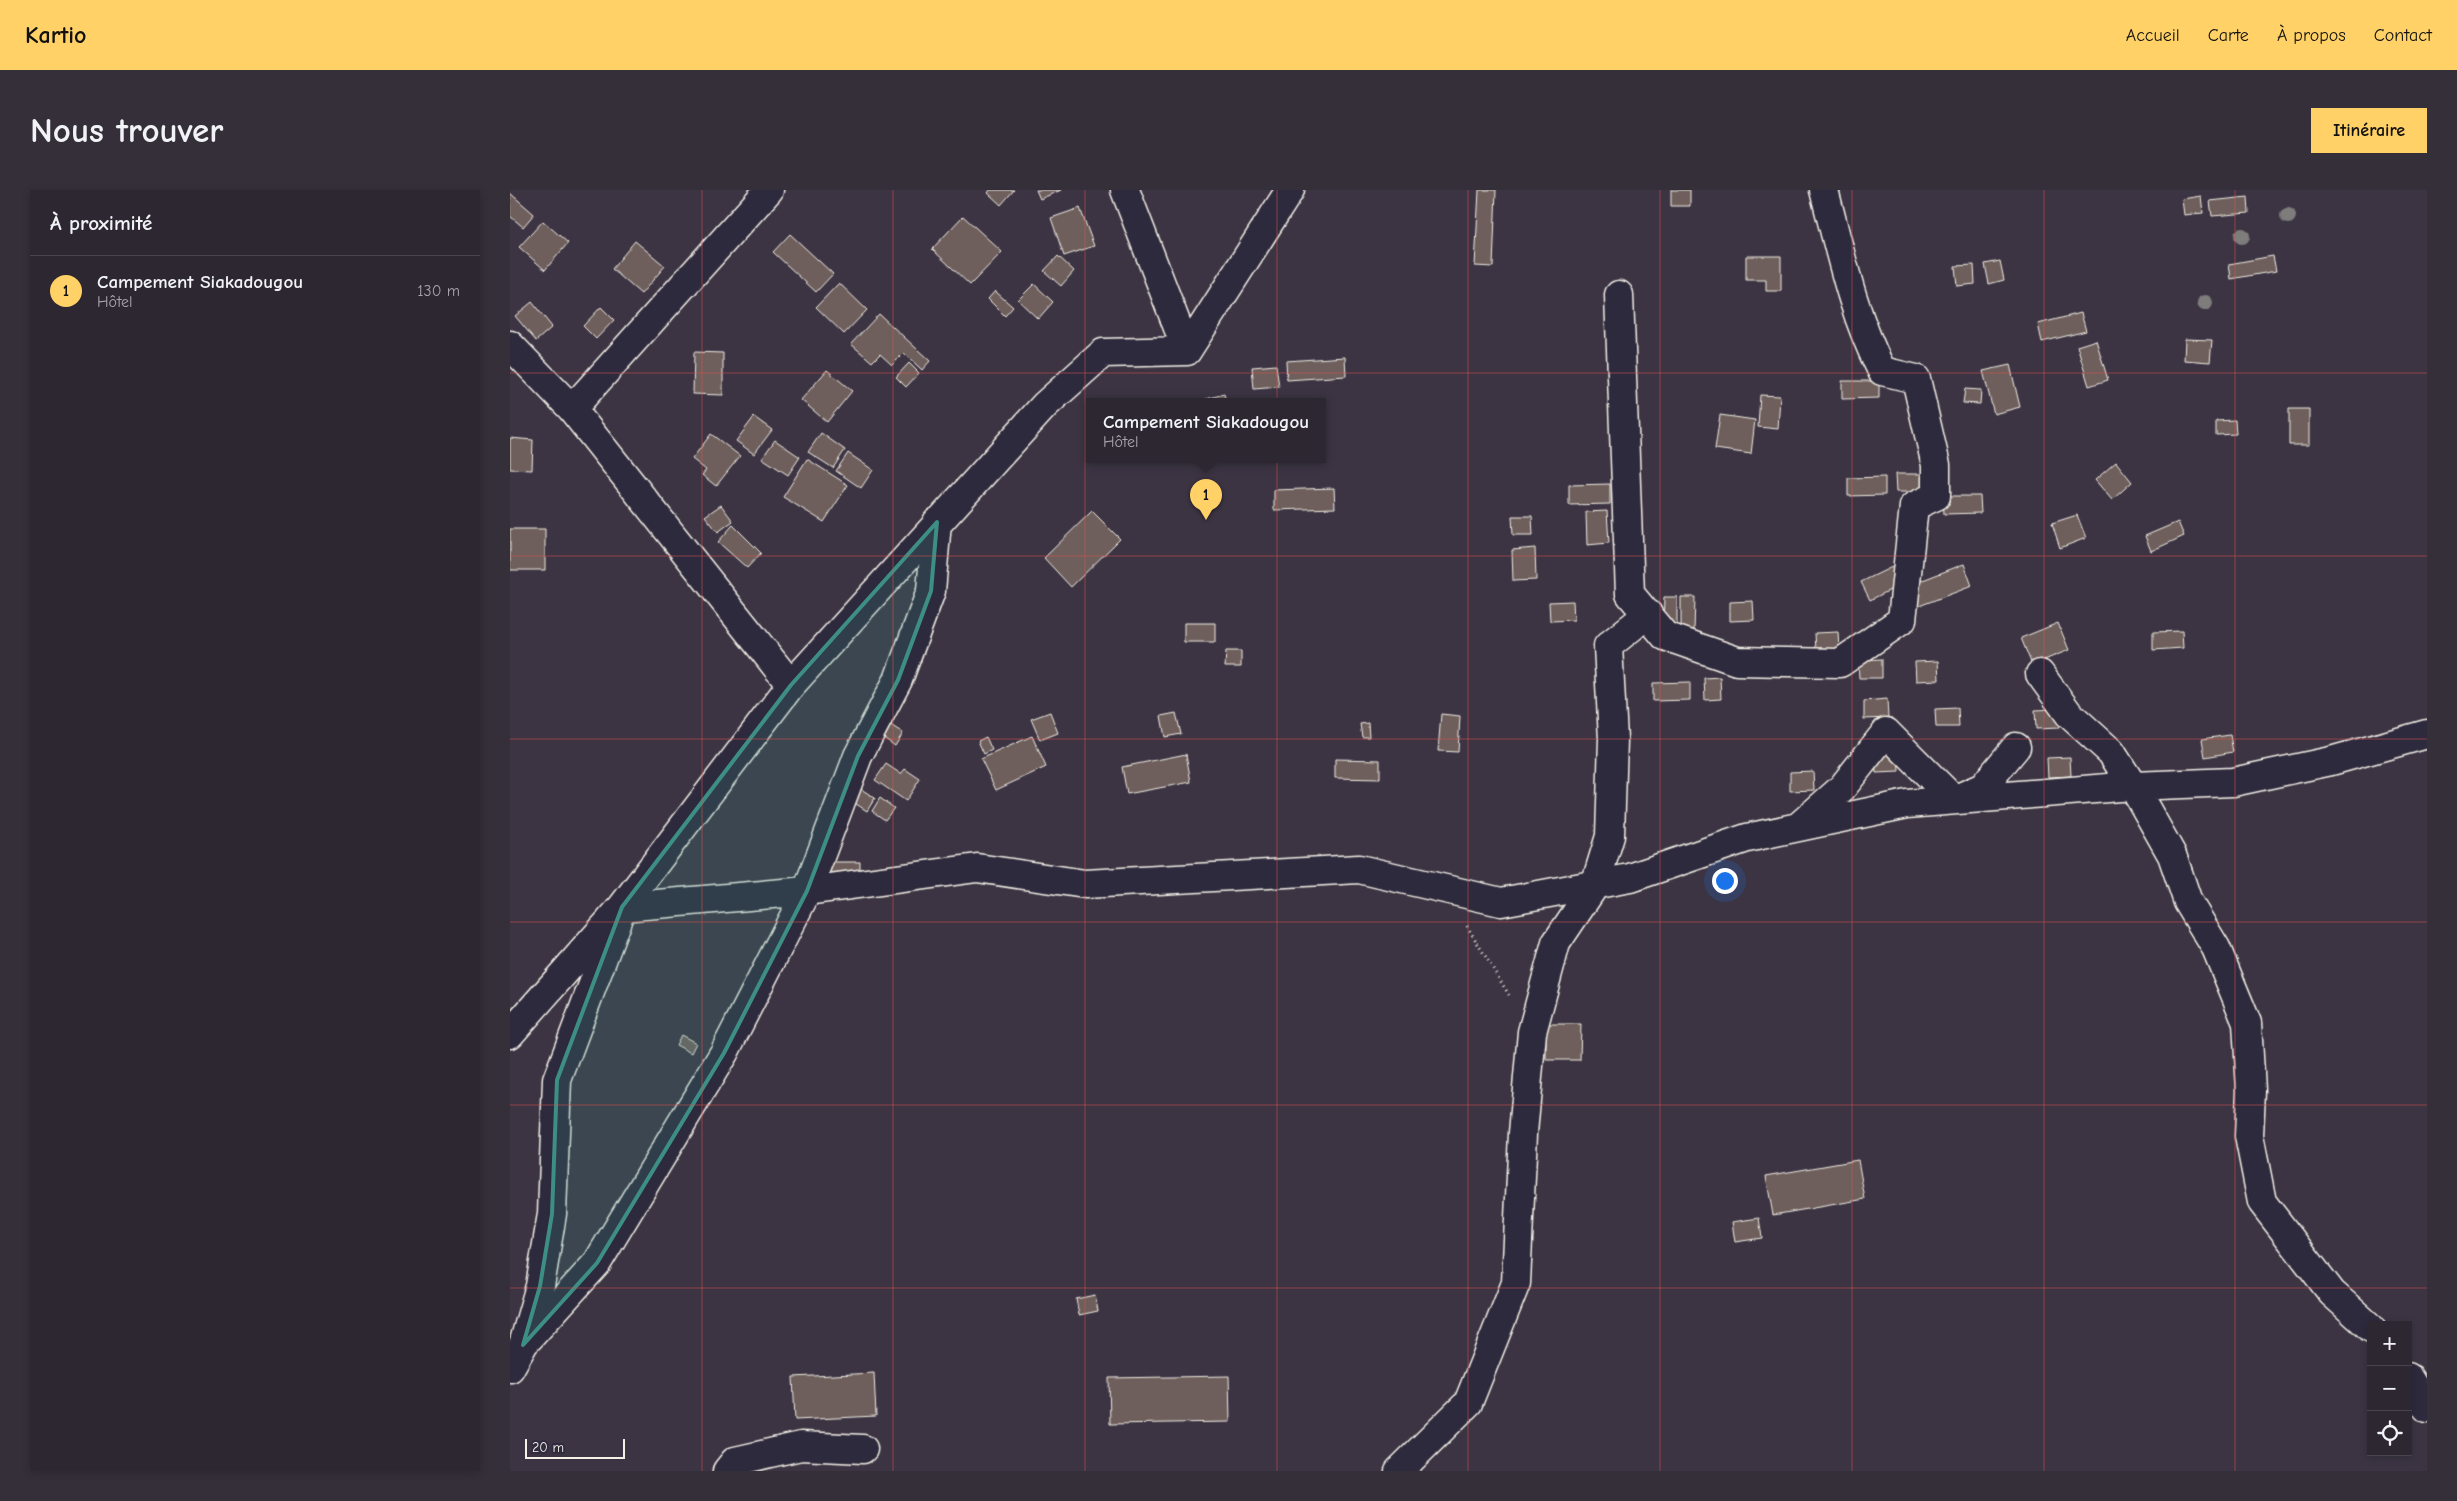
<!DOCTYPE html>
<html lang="fr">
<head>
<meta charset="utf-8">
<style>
	:root { --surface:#2d2732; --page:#352f3a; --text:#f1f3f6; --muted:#a7a5ac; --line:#48444d; --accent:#ffd166 }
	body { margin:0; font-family:"Comic Neue",sans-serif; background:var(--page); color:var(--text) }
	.controls { position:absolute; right:15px; bottom:15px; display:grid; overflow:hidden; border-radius:0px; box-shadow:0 2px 8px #0003 }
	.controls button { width:45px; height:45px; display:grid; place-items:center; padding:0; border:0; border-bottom:1px solid var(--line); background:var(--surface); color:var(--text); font:25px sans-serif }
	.scale { position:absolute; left:15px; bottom:12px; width:100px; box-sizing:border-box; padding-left:5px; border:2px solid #f4f1e8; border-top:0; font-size:14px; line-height:18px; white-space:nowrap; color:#f4f1e8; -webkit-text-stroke:4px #2f2a3d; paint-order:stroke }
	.you { position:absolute; left:1214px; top:690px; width:18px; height:18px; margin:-12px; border:4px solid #fff; border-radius:50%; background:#1a73e8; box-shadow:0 0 0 8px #1a73e833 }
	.badge { display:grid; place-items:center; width:32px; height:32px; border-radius:50%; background:var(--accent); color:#111; font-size:16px; font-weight:700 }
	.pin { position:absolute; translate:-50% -41px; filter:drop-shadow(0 1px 2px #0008) }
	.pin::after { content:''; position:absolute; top:26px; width:18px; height:15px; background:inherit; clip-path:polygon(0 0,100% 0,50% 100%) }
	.popup { position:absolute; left:576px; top:208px; width:240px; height:65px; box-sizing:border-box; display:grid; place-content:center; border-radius:0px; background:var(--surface); filter:drop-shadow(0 1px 4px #0005); font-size:16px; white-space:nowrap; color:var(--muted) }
	.popup b { font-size:19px; color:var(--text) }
	.popup::after { content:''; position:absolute; left:50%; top:100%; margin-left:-10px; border:10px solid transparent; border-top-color:var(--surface) }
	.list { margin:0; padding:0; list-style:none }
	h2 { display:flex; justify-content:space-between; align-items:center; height:65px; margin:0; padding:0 20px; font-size:21px }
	h2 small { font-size:16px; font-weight:400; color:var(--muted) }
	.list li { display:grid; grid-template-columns:32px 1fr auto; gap:15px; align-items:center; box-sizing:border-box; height:70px; padding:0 20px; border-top:1px solid var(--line) }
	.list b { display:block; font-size:19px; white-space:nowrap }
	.list p { margin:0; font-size:16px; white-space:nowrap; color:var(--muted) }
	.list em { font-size:16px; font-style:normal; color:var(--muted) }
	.icon { flex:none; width:28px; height:28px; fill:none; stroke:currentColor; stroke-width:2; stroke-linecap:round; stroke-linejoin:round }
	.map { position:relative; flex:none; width:1917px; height:1281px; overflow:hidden; border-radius:0px }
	header { display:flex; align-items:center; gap:30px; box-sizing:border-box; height:70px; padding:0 25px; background:var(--accent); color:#111 }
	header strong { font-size:24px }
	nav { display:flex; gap:28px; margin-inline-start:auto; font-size:18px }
	.intro { display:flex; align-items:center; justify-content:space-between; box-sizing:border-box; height:120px; padding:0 30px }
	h1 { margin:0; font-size:35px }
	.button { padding:12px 22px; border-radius:0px; background:var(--accent); color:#111; font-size:18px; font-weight:700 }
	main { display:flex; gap:30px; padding:0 30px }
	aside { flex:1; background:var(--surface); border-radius:0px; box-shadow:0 2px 8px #0003 }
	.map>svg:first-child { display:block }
	.building { fill:#6e5e5b; stroke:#f4f1e8 }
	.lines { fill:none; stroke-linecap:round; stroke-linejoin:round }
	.minor-casing { stroke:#f4f1e8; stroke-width:31 }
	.path { stroke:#f4f1e8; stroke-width:3; stroke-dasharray:1 4; stroke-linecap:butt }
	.minor { stroke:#2f2a3d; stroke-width:28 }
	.tree { fill:#7f7b7b }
	.marked { fill:#3d8f86; fill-opacity:0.2; stroke:#3d8f86; stroke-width:4; stroke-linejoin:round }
	.grid { fill:none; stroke:#dc504e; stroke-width:1; stroke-opacity:0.55 }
</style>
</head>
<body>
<header>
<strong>Kartio</strong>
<nav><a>Accueil</a><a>Carte</a><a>À propos</a><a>Contact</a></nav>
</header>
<div class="intro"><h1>Nous trouver</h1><a class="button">Itinéraire</a></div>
<main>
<aside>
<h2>À proximité<small></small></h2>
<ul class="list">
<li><span class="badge">1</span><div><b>Campement Siakadougou</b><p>Hôtel</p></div><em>130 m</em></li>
</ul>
</aside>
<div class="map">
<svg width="1917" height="1281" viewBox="0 0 1917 1281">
	<rect width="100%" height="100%" fill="#3c3443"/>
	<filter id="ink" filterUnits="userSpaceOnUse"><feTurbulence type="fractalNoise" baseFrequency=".02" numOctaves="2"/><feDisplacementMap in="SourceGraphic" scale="10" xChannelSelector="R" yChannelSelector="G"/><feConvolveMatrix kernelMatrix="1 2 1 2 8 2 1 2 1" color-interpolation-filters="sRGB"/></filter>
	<g filter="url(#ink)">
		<!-- building -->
		<path class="building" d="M480 0H504L491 15 478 3Z
			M526 0H551L530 9Z
			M969 0H986L983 77 965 76Z
			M1161 0H1180V16H1161Z
			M0 3 24 24 13 37 0 26Z
			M1691 6 1693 23 1674 25 1672 9Z
			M1738 7 1739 23 1702 26 1700 11Z
			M570 18 584 56 554 66 541 28Z
			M453 26 492 62 460 95 422 59Z
			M33 31 58 53 35 80 9 57Z
			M280 44 323 84 306 102 263 62Z
			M125 51 155 76 131 104 102 79Z
			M548 66 564 81 551 96 534 81Z
			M1236 66H1271V101H1256V90H1236Z
			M1763 66 1766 81 1721 89 1719 74Z
			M1490 71 1494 90 1479 94 1475 74Z
			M1464 75 1465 94 1447 96 1445 76Z
			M329 93 357 120 334 144 306 117Z
			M524 94 543 112 528 129 508 110Z
			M485 101 503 117 495 126 478 109Z
			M22 112 42 137 26 151 5 126Z
			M91 117 104 130 86 149 73 136Z
			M1571 123 1576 141 1532 152 1528 134Z
			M369 124 420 171 412 180 394 163 382 175 370 164 362 172 341 154Z
			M1675 149 1702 150 1700 172 1674 170Z
			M1586 150 1598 190 1579 196 1567 156Z
			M184 162 213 163V205L183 204Z
			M835 167 836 186 777 190 776 171Z
			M399 173 409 183 396 197 386 187Z
			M766 175 769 197 744 199 742 177Z
			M1500 175 1510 217 1484 224 1473 181Z
			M317 180 342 201 317 232 291 210Z
			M1332 191H1369V208L1332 209Z
			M1455 199 1471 200 1470 214 1453 213Z
			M714 204 716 211H689Z
			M1250 205 1270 206 1268 239 1248 237Z
			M1779 219H1799V255H1779Z
			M1210 225 1245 230 1241 264 1205 259Z
			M244 227 262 240 244 264 226 251Z
			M1725 230 1726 244 1706 245V231Z
			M311 243 335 260 323 278 298 262Z
			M201 244 230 266 206 296 192 285 196 280 182 269Z
			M0 248 23 250 22 280 0 279Z
			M265 250 290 267 278 285 252 268Z
			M338 263 363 280 351 298 326 281Z
			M297 269 338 295 314 332 273 307Z
			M1606 272 1622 292 1602 310 1585 290Z
			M1385 284H1422V302H1386Z
			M1375 287V305L1338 306V288Z
			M1100 294V314L1059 315V295Z
			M824 298 825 318 764 320V300Z
			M1433 306H1470L1471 323 1434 324Z
			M211 315 223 331 208 342 195 326Z
			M582 321 610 349 561 397 534 368Z
			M1097 321 1099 353 1077 355 1076 322Z
			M1567 325 1576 348 1550 358 1542 333Z
			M1002 326H1022L1023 345H1003Z
			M1668 332 1674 346 1641 361 1635 346Z
			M223 335 251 363 237 378 208 352Z
			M0 339H35V380H0Z
			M1025 358 1026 390 1003 391 1002 360Z
			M1454 374 1462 396 1409 416 1400 395Z
			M1382 377 1390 395 1360 410 1351 392Z
			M1154 407H1167V441H1153Z
			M1171 407H1185L1184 442H1171Z
			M1063 411 1064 430 1040 431 1039 412Z
			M1243 411 1244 430 1220 431V412Z
			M674 433H705V452H674Z
			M1548 433 1559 460 1522 475 1511 448Z
			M1672 441 1673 458 1643 460V442Z
			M1328 442 1329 461 1306 462 1305 443Z
			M716 461H731V477H715Z
			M1372 469V488H1349L1348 470Z
			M1428 471 1429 490 1406 491 1405 472Z
			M1210 487 1211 509 1195 510 1194 488Z
			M1180 492V510L1143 511V493Z
			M1377 509 1378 528 1354 529V511Z
			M1448 518 1449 537H1426L1425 519Z
			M1548 519 1549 538 1526 539 1525 520Z
			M540 522 548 543 530 550 521 529Z
			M666 523 671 544 655 547 651 526Z
			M931 524 950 526 948 562 928 561Z
			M858 533 859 547H852L850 534Z
			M379 534 393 543 385 556 371 546Z
			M1720 545 1723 562 1695 567 1692 549Z
			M522 546 536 577 486 600 471 569Z
			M476 547 482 560 474 564 468 551Z
			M1388 563 1389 582 1366 583 1365 564Z
			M676 564 681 592 617 604 612 577Z
			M1560 567 1561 586 1538 587 1537 568Z
			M825 569 870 570V589L825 588Z
			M376 574 391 584 395 579 410 589 396 611 365 590Z
			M1303 581 1304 600 1280 601V582Z
			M351 599 365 608 357 621 343 612Z
			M370 608 384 618 375 630 362 621Z
			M315 672H350V692H315Z
			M1036 834H1071L1070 870H1036Z
			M171 845 186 853 181 863 166 855Z
			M1348 970 1355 1009 1263 1025 1256 986Z
			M1249 1028 1252 1048 1225 1052 1222 1032Z
			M585 1105 588 1121 569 1125 566 1109Z
			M364 1183 366 1226 285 1230 283 1187Z
			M719 1186 720 1232 600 1234 599 1188Z"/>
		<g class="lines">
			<!-- minor casing -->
			<g class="minor-casing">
				<path id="minor" d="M615 0 677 161
					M1109 105 1120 404 1155 446 1227 471 1330 473 1392 430 1404 316 1426 306V275L1406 189 1372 181C1343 125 1330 61 1314 0
					M0 155 62 219 281 495
					M62 219 259 0
					M1530 484 1559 524 1601 562 1623 596 1662 665 1678 712 1706 758 1737 833 1741 900 1739 946 1752 1012 1822 1103 1861 1138
					M1289 636 1332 598 1376 542 1444 610 1473 597 1506 557
					M0 844 112 717 281 495 535 215 593 163 677 161 780 0
					M17 1150 87 1073 214 863 297 701 348 566 388 490 421 401 427 332
					M0 1178 13 1155 30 1096 42 1024 47 890 112 717 297 701 467 678 575 694 849 679 991 712 1120 688 1237 648 1397 614 1623 596 1723 592 1821 571 1917 544
					M1898 1187 1917 1218
					M217 1281 225 1271 291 1256 353 1259
					M889 1281 958 1213 1006 1093 1013 943 1022 842 1046 753 1085 695 1100 646 1103 549 1098 456 1138 424"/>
			</g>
			<!-- path -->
			<path class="path" d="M957 736 999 805"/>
			<!-- minor -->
			<use href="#minor" class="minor"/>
		</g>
		<!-- trees -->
		<g class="tree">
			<circle cx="1778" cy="26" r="8"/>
			<circle cx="1732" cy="46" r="8"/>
			<circle cx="1695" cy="113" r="8"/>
		</g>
	</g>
	<!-- marked area -->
	<path class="marked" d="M427 332 421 401 388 490 348 566 297 701 214 863 87 1073 13 1155 30 1096 42 1024 47 890 112 717 281 495Z"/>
	<!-- grid -->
	<path class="grid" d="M192 0V1281M383 0V1281M575 0V1281M767 0V1281M958 0V1281M1150 0V1281M1342 0V1281M1534 0V1281M1725 0V1281M0 183H1917M0 366H1917M0 549H1917M0 732H1917M0 915H1917M0 1098H1917"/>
</svg>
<div class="controls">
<button>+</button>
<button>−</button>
<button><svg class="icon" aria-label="locate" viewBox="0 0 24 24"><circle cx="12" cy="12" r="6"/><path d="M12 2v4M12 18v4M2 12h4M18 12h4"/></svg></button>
</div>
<div class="scale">20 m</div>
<div class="you"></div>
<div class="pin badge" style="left:696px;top:330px">1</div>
<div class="popup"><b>Campement Siakadougou</b>Hôtel</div>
</div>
</main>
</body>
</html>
